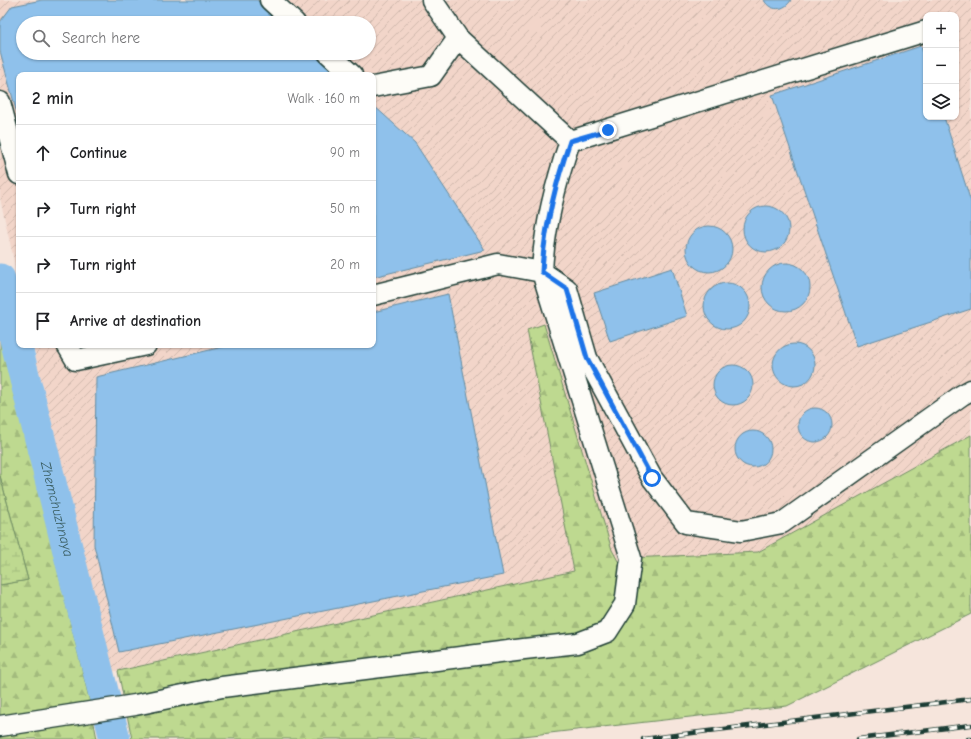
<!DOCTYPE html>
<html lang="en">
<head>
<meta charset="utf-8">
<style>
	:root { --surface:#fff; --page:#f6f6f6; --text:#202124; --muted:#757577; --line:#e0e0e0 }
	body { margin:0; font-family:"Comic Neue",sans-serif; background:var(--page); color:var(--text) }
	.controls { position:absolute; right:12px; top:12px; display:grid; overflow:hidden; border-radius:8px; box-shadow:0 1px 3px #0004 }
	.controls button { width:36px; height:36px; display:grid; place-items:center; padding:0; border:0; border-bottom:1px solid var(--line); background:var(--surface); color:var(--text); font:20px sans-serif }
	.stop { position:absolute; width:12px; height:12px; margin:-9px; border:3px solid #1a73e8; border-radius:50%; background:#fff }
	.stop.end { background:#1a73e8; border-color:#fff; box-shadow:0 1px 4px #0008 }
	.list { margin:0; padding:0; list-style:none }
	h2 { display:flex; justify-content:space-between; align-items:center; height:52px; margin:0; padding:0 16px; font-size:17px }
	h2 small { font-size:13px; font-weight:400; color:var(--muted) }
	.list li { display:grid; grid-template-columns:26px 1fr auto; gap:12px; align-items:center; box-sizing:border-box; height:56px; padding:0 16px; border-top:1px solid var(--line) }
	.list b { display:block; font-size:15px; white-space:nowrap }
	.list em { font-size:13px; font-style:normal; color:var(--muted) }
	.icon { flex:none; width:22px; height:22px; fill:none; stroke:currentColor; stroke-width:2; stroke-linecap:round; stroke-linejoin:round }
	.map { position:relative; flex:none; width:971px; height:739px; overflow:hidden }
	.search { position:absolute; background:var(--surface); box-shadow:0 1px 3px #0004; left:16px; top:16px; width:360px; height:44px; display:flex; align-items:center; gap:10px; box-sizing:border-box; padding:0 14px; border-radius:22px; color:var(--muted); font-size:15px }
	.panel { position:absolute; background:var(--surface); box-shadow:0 1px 3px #0004; left:16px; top:72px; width:360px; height:276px; border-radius:8px }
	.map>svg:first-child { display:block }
	.industrial { fill:url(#industrial-furrows); fill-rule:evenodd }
	.forest { fill:url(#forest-firs); stroke:#6e8b62 }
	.wetland { fill:url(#wetland-marsh); stroke:#6e8b62 }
	.water { fill:#8fc1eb; stroke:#628ca2 }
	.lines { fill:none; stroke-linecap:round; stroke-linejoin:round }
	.river { stroke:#8fc1eb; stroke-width:31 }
	.minor-casing { stroke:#1f3d34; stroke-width:23 }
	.minor { stroke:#fdfcf7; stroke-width:20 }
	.rail-casing { stroke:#1f3d34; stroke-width:4.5 }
	.rail { stroke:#fdfcf7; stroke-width:3; stroke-dasharray:9; stroke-linecap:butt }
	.route { stroke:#1a73e8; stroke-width:5 }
	.labels { text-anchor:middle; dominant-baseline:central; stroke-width:3; stroke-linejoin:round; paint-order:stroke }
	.water-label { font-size:14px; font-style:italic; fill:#3b5e62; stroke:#fdfcf7 }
</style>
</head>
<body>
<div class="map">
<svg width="971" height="739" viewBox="0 0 971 739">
	<defs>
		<pattern id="industrial-furrows" width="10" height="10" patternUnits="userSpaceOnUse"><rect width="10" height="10" fill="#f2d5c9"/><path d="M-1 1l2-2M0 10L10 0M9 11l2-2" fill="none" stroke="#cfb8ad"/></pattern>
		<pattern id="forest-firs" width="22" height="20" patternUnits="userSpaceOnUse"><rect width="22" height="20" fill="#bed990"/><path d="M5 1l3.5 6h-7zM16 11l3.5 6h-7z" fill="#a3bb7d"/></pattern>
		<pattern id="wetland-marsh" width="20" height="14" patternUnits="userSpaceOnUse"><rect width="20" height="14" fill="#bed990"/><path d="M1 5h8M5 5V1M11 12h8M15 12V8" fill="none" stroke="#a3bb7d"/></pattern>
	</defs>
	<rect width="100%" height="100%" fill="#f6e5dc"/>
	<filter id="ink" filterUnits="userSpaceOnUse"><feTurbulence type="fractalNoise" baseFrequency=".025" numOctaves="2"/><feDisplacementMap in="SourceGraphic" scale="8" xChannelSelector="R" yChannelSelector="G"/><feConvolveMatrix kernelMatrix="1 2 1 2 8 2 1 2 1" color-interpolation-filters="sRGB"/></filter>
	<g filter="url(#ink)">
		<!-- industrial -->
		<path class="industrial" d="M0 0H971V435L758 552 631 559 107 673 33 345H373V75H19V283L0 198ZM926 15H956V117H926ZM23 23H369V53H23Z"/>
		<!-- forest -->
		<path class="forest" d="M544 324 612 550 618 561 631 558 758 552 971 435V614L787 706 497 739H132L118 671 574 571 527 330Z
			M0 333 89 698 97 739H0V585L28 580 0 476Z"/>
		<!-- wetland -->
		<path class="wetland" d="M0 476 28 580 0 585Z"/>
		<!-- water -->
		<path class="water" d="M42 0H257L283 23H23V53H316L341 75H19V121L0 51V22L12 6Z
			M764 0H791C785 11 770 12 764 0Z
			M921 46 926 62V117H944L971 202V309L857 346 772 95Z
			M373 105 415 143 485 250 373 277Z
			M743 229a23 23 0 1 1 46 0a23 23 0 1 1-46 0Z
			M686 249a23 23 0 1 1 46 0a23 23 0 1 1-46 0Z
			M762 287a24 24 0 1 1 48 0a24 24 0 1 1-48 0Z
			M672 268 687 316 610 341 594 293Z
			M704 306a23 23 0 1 1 46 0a23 23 0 1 1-46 0Z
			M448 294 503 575 119 652 94 545 96 377 231 345H373V312Z
			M773 365a21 21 0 1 1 42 0a21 21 0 1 1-42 0Z
			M713 385a20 20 0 1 1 40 0a20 20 0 1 1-40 0Z
			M798 425a17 17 0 1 1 34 0a17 17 0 1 1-34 0Z
			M735 449a18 18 0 1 1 36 0a18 18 0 1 1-36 0Z"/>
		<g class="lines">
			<!-- river -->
			<path class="river" id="s1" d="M0 279 115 739"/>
			<!-- minor casing -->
			<g class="minor-casing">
				<path id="minor" d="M270 0 295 23
					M432 0 458 38
					M328 53 352 75
					M373 87 431 76 458 38 570 141
					M0 102 19 174
					M373 295 498 264 542 272 567 289 587 358 652 478 686 523 741 531 782 523 962 395 971 390
					M67 345 76 360 146 345
					M0 726 135 705 222 687 524 649 578 643 607 632 625 604 631 558 542 272C544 227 555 185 570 141L926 31"/>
			</g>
			<!-- minor -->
			<use href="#minor" class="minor"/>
			<!-- rail casing -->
			<g class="rail-casing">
				<path id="rail" d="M643 739 971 699
					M858 739 971 725
					M968 739H971"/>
			</g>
			<!-- rail -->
			<use href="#rail" class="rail"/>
		</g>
	</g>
	<g class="lines" filter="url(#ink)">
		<!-- route -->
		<path class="route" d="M608 130 570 141C555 185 544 227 542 272L567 289 587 358 652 478"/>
	</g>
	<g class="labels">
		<!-- water labels -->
		<g class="water-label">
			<text stroke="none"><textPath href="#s1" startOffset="237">Zhemchuzhnaya</textPath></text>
		</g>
	</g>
</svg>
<div class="controls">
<button>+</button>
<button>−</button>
<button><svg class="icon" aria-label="layers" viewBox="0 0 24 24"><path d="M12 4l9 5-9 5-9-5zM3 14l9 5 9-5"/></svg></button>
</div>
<div class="stop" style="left:652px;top:478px"></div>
<div class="stop end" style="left:608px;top:130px"></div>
<div class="search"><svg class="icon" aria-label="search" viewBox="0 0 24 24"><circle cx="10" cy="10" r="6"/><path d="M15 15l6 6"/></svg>Search here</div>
<section class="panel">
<h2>2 min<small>Walk · 160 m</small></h2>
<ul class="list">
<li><svg class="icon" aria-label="ahead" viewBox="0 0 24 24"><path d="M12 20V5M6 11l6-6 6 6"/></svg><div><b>Continue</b></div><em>90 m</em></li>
<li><svg class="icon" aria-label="right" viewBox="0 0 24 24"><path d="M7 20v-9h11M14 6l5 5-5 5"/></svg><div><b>Turn right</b></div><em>50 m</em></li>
<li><svg class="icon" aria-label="right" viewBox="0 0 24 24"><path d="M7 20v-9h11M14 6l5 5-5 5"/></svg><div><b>Turn right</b></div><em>20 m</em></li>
<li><svg class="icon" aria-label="arrive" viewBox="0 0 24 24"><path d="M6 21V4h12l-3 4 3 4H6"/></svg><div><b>Arrive at destination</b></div></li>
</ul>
</section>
</div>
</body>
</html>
